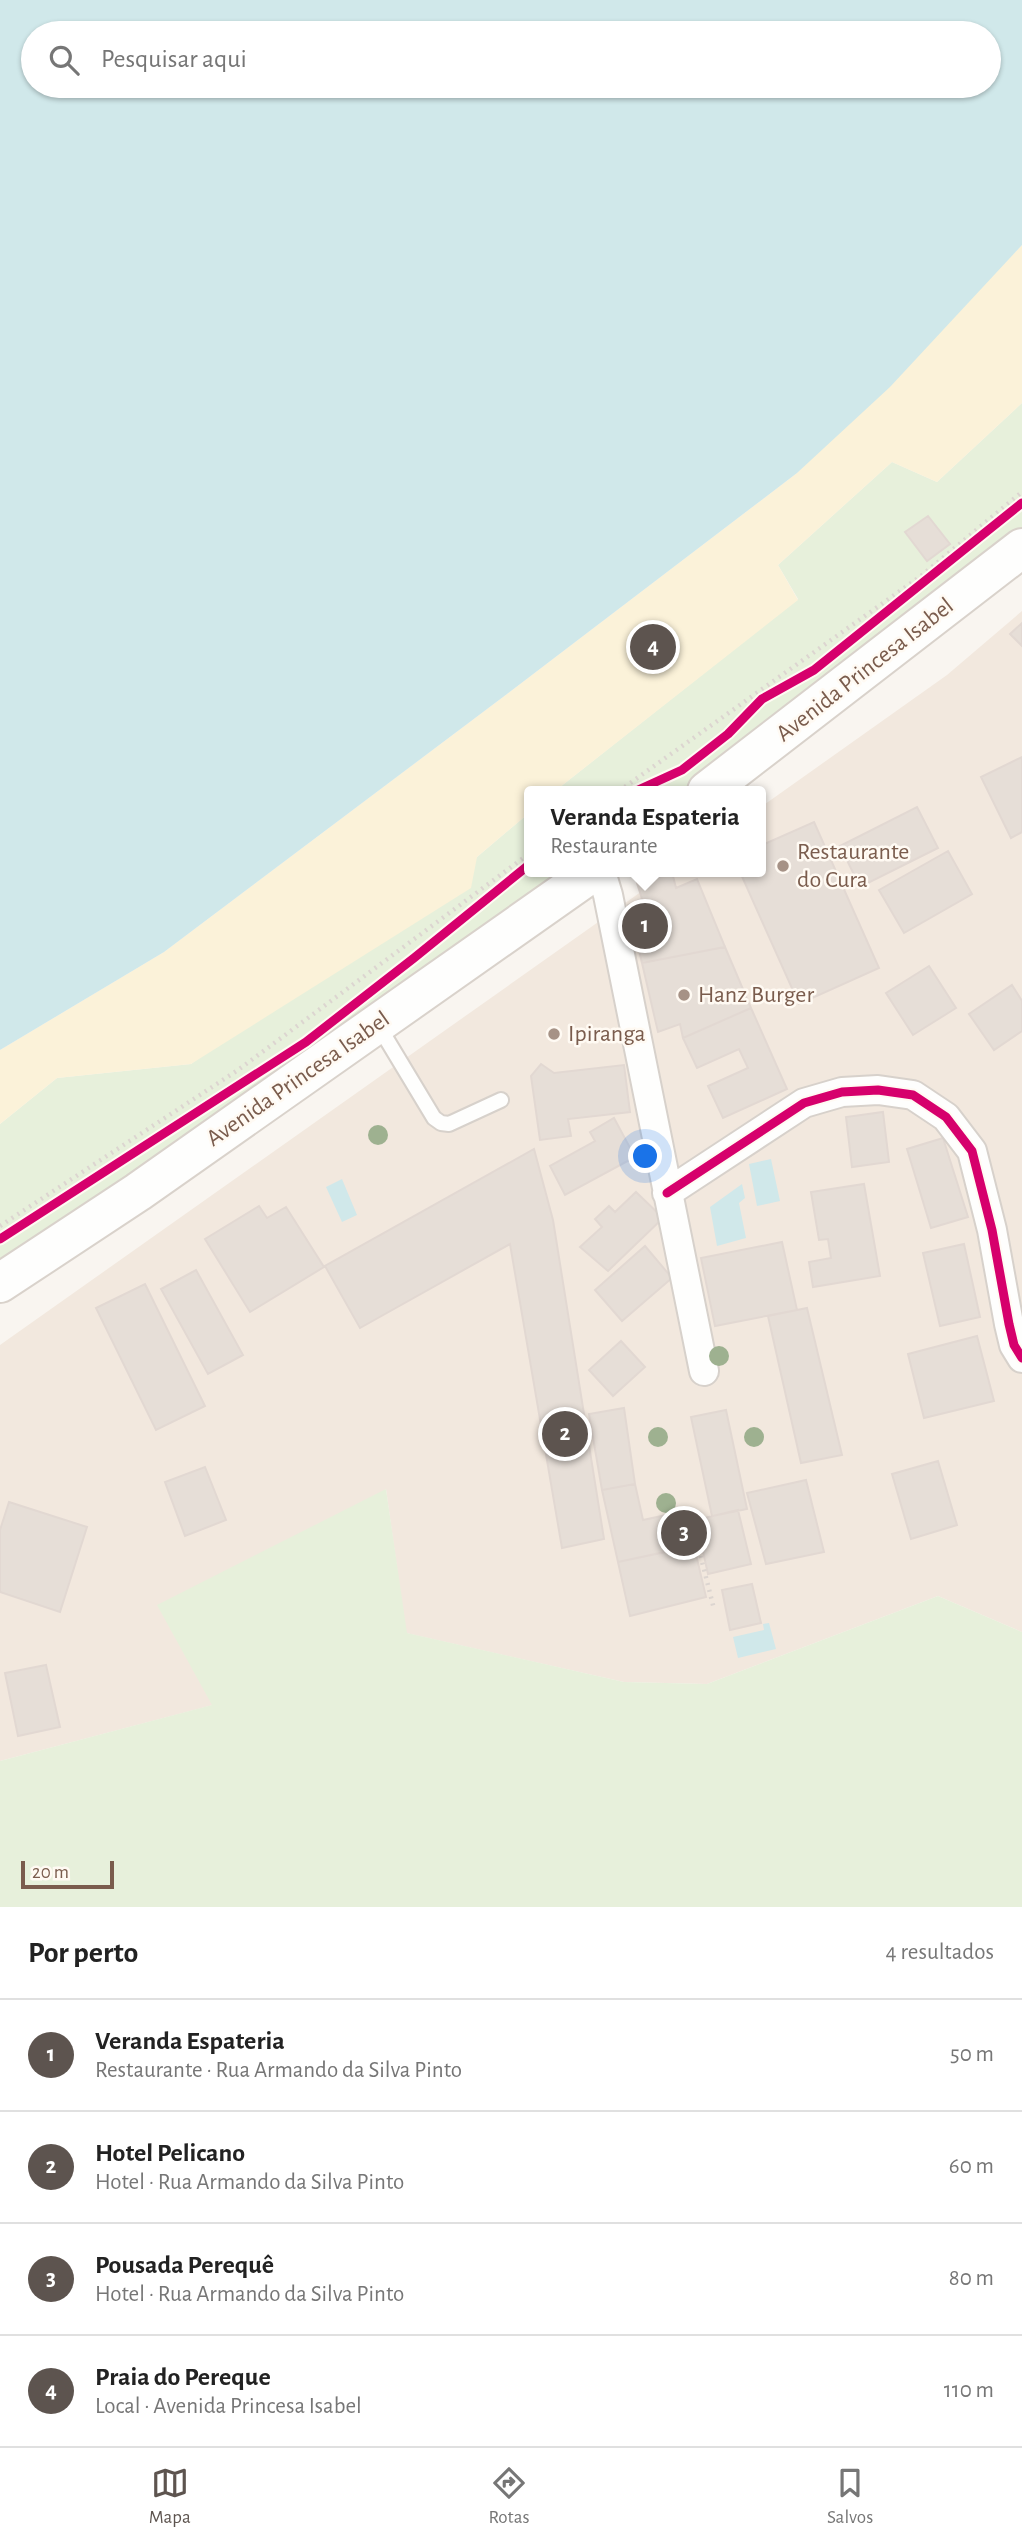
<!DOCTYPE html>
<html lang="pt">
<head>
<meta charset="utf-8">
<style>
	:root { --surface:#fff; --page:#f2f2f2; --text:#222; --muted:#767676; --line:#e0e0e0; --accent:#5d544f }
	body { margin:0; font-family:"Alegreya Sans",sans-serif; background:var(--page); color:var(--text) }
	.scale { position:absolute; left:21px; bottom:18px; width:93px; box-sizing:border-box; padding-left:7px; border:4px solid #7a5c4d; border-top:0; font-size:19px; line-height:24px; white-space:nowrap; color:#7a5c4d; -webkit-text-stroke:5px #fffaf3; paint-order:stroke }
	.you { position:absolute; left:646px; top:1157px; width:24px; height:24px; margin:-18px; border:5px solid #fff; border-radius:50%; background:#1a73e8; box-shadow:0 0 0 10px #1a73e833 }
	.badge { display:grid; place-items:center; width:46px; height:46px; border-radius:50%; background:var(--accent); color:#fff; font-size:23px; font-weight:700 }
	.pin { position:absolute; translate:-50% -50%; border:4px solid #fff; box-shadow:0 2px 7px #0006 }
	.popup { position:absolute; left:524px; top:786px; width:242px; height:91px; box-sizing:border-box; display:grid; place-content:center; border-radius:7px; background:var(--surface); filter:drop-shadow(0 2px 5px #0005); font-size:23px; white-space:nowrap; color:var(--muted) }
	.popup b { font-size:26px; color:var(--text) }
	.popup::after { content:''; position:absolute; left:50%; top:100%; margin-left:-14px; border:14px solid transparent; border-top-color:var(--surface) }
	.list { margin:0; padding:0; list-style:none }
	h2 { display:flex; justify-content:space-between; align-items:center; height:91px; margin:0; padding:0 28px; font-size:30px }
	h2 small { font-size:23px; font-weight:400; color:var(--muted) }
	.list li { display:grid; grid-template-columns:46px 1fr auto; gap:21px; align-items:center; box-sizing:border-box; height:112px; padding:0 28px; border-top:2px solid var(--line) }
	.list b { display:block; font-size:26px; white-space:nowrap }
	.list p { margin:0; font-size:23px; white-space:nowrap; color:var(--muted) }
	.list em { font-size:23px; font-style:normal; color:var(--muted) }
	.icon { flex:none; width:38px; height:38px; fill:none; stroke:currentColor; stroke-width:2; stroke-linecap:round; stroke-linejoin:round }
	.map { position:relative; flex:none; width:1022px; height:1907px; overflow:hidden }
	.search { position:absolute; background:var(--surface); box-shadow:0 2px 5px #0004; left:21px; right:21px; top:21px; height:77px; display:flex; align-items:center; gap:18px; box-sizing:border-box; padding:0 24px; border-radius:38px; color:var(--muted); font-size:26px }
	.sheet { height:539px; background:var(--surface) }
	nav { display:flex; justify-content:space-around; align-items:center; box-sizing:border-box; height:98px; border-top:2px solid var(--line); background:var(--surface); font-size:19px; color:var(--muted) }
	nav a { display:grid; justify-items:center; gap:4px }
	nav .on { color:var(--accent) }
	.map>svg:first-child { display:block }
	.residential { fill:#f2e8de }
	.green { fill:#e7f0db }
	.sand { fill:#fbf2d9 }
	.water { fill:#d0e8ea; fill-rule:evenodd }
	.building { fill:#e6ded7; stroke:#e2d8d2; stroke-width:2 }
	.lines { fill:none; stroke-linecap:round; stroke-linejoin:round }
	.service-casing { stroke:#d7d1cb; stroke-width:18 }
	.minor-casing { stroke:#d7d1cb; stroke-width:32 }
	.secondary-casing { stroke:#d9d2cb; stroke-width:42 }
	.path { stroke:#dcd5d0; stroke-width:4.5; stroke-dasharray:2 5; stroke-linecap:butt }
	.service { stroke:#fefefd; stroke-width:14 }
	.minor { stroke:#fefefd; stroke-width:28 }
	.secondary { stroke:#fefefd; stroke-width:38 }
	.cycleway-casing { stroke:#fffaf3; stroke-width:13 }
	.cycleway { stroke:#d6006c; stroke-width:9 }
	.tree { fill:#9eb190 }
	.poi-dot { fill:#a69286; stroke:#fffaf3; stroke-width:2.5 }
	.labels { text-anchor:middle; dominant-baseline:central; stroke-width:5; stroke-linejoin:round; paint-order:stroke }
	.street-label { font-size:24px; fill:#7a5c4d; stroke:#fffaf3 }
	.poi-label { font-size:24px; fill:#7a5c4d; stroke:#fffaf3; text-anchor:start }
</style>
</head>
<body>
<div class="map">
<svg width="1022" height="1907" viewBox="0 0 1022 1907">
	<rect width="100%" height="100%" fill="#f9f5f0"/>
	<!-- residential -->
	<path class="residential" d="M1022 611V1632L938 1596 707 1684 624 1682 406 1633 386 1489 213 1705 0 1761V1345L669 872H760L761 807 947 675Z"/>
	<!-- green -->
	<path class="green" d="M1022 403V529L684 791H555L798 599 778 565 892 462 937 482Z
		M529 813 530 872H579L0 1274V1124L57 1078 191 1064 477 857Z
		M386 1489 407 1633 624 1682 707 1684 938 1596 1022 1632V1907H0V1761L212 1705 157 1605Z"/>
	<!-- sand -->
	<path class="sand" d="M1022 245V403L937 482 892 462 778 565 798 600 555 791H530L529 813 477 857 471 888 191 1064 57 1078 0 1124V1050L164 952 507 694 797 473Z"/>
	<!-- water -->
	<path class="water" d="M0 0H1022V245L890 387 797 473 507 694 164 952 0 1050ZM989 33V86H33V33Z
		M771 1159 780 1201 757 1206 749 1164Z
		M342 1179 357 1215 342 1222 326 1187Z
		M742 1184 745 1198 739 1203 746 1238 717 1246 710 1207Z
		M769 1623 776 1649 738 1658 733 1637 764 1630 763 1624Z"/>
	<!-- building -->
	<path class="building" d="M928 516 950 544 927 561 905 532Z
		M1022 623V646L1010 634Z
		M1022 757V832L1011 838 981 777Z
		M917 807 938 848 860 887 840 846Z
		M814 822 879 968 799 1004 740 872H760V846Z
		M948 851 972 894 904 933 879 890Z
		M663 872H672L676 888 697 879 725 947 642 963 628 905 642 899 637 883Z
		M725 947 751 1008 683 1038 680 1024 658 1032 642 963Z
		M929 966 956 1008 913 1035 886 993Z
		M1012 985 1022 1001V1031L994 1050 969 1014Z
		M751 1008 787 1089 723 1118 708 1086 748 1068 739 1049 697 1068 683 1038Z
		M541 1064 554 1073 624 1065 630 1112 568 1119 571 1136 540 1140 531 1076Z
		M883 1112 889 1162 852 1167 846 1117Z
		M614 1118 635 1157 565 1195 550 1166 595 1141 590 1132Z
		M943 1138 968 1217 931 1228 907 1149Z
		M534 1149 553 1220 604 1539 562 1548 510 1244 360 1328 325 1266Z
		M864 1184 880 1276 813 1287 809 1262 831 1258 828 1239 819 1240 811 1192Z
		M636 1192 663 1218 608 1271 580 1247 602 1227 595 1219 609 1206 615 1212Z
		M259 1206 267 1218 286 1207 324 1267 250 1312 205 1239Z
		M782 1242 797 1310 715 1326 701 1258Z
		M964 1244 980 1317 940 1326 923 1253Z
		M645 1246 672 1278 622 1321 595 1290Z
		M196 1270 243 1355 208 1374 161 1289Z
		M145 1284 205 1406 156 1430 96 1308Z
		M807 1308 842 1455 801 1463 768 1316Z
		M977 1336 994 1401 924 1418 908 1354Z
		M621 1341 645 1367 613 1396 589 1370Z
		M624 1408 635 1484 602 1490 589 1414Z
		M726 1410 747 1509 712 1516 691 1417Z
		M938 1461 957 1525 911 1539 892 1474Z
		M205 1467 226 1520 185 1536 165 1482Z
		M806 1480 824 1552 766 1564 747 1493Z
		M635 1484 643 1520 680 1512 688 1547 618 1562 602 1490Z
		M9 1502 87 1527 60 1612 0 1592V1530Z
		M738 1510 751 1564 708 1574 696 1520Z
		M694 1546 706 1597 630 1616 618 1562Z
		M752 1584 761 1623 730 1630 722 1590Z
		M46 1665 60 1727 18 1736 5 1673Z"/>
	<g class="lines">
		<!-- service casing -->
		<g class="service-casing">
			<path id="service" d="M378 1025 434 1118 441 1123 449 1124 501 1100"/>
		</g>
		<!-- minor casing -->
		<g class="minor-casing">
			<path id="minor" d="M601 872 608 895 704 1371
				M667 1193 804 1103 842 1092 878 1090 913 1095 946 1117 972 1151 992 1230 1009 1324 1014 1345 1022 1358"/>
		</g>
		<!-- secondary casing -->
		<g class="secondary-casing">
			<path id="secondary" d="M707 791 1022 548
				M0 1283 138 1192 593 872"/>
		</g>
		<!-- path -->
		<path class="path" d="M619 791 921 576 1022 492
			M0 1226 238 1070 530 853
			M692 1522 714 1609"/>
		<!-- service -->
		<use href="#service" class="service"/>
		<!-- minor -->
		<use href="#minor" class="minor"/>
		<!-- secondary -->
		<use href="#secondary" class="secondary"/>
		<!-- cycleway casing -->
		<g class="cycleway-casing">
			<path id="cycleway" d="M636 791 682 770 728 734 762 699 814 670 1022 503
				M667 1193 804 1103 842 1092 878 1090 913 1095 946 1117 972 1151 992 1230 1009 1324 1014 1345 1022 1358
				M0 1239 306 1042 414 958 530 864"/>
		</g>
		<!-- cycleway -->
		<use href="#cycleway" class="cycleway"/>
	</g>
	<!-- trees -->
	<g class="tree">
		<circle cx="378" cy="1135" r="10"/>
		<circle cx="719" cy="1356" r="10"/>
		<circle cx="658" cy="1437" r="10"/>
		<circle cx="754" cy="1437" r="10"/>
		<circle cx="666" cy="1503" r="10"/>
	</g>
	<!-- markers -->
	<g class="poi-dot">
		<circle cx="783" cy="866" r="7"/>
		<circle cx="684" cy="995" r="7"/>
		<circle cx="554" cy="1034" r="7"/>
	</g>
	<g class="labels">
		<!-- street labels -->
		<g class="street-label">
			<text transform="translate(865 670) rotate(-38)">Avenida Princesa Isabel</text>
			<text transform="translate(298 1079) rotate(-35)">Avenida Princesa Isabel</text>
		</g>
		<!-- poi labels -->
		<g class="poi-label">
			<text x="797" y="852">Restaurante<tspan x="797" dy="28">do Cura</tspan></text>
			<text x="698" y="995">Hanz Burger</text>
			<text x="568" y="1034">Ipiranga</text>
		</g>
	</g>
</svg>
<div class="scale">20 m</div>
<div class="you"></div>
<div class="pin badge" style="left:645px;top:926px">1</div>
<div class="popup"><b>Veranda Espateria</b>Restaurante</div>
<div class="pin badge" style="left:565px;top:1434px">2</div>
<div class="pin badge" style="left:684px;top:1533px">3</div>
<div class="pin badge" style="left:653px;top:647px">4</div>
<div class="search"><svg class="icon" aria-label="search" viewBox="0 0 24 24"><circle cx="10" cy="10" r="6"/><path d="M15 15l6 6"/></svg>Pesquisar aqui</div>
</div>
<section class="sheet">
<h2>Por perto<small>4 resultados</small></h2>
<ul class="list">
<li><span class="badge">1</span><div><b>Veranda Espateria</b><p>Restaurante · Rua Armando da Silva Pinto</p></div><em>50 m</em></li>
<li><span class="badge">2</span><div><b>Hotel Pelicano</b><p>Hotel · Rua Armando da Silva Pinto</p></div><em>60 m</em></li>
<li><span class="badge">3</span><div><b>Pousada Perequê</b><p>Hotel · Rua Armando da Silva Pinto</p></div><em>80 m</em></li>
<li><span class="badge">4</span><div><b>Praia do Pereque</b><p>Local · Avenida Princesa Isabel</p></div><em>110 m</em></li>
</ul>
</section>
<nav>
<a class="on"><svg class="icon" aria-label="map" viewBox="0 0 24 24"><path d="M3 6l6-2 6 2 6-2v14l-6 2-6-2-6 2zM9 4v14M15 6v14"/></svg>Mapa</a>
<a><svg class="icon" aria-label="directions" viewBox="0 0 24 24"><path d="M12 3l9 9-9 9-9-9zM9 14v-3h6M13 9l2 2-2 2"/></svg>Rotas</a>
<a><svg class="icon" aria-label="saved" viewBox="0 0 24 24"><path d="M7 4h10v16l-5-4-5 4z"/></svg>Salvos</a>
</nav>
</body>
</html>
